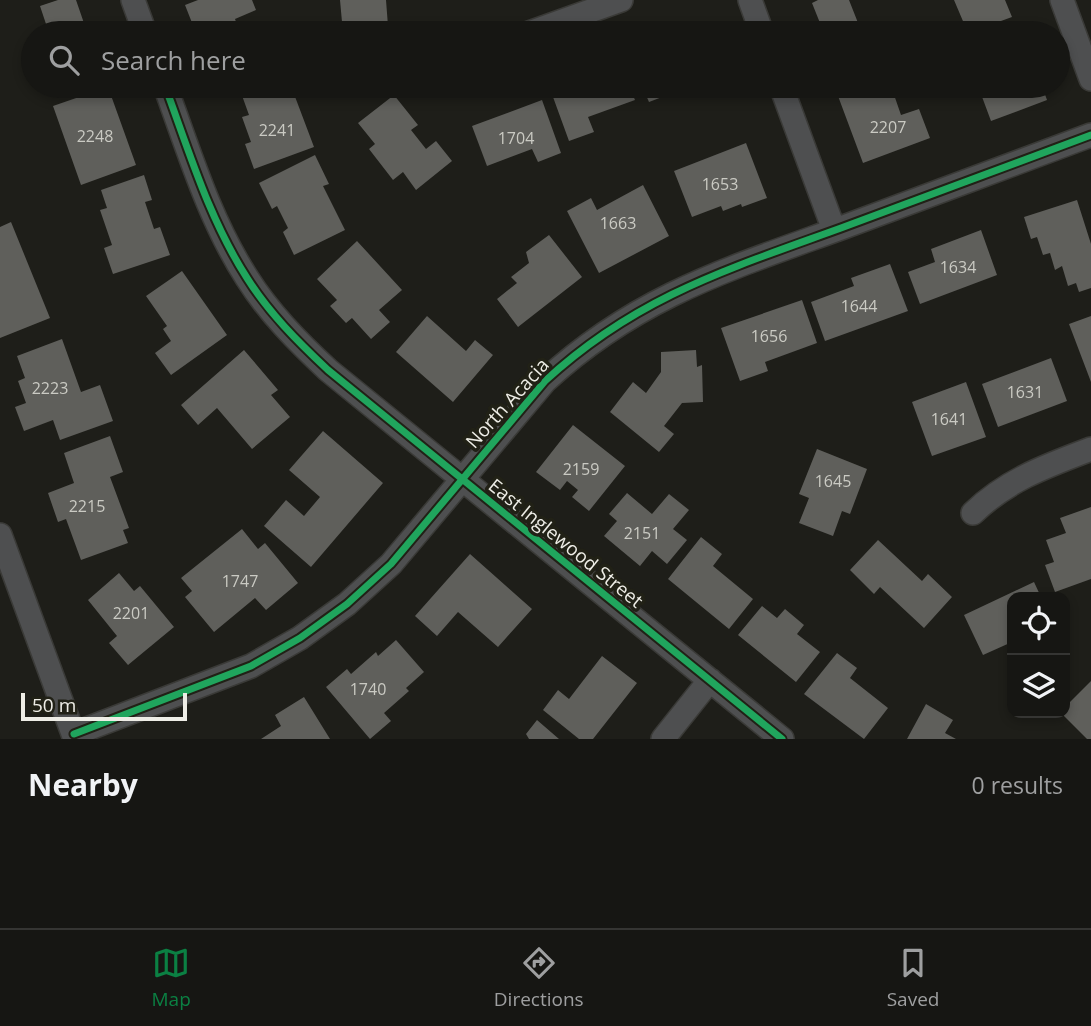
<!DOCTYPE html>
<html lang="en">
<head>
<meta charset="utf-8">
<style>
	:root { --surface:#161613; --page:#1f1f1c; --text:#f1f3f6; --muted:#9e9fa0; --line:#353533; --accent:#0b8043 }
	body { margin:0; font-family:"Open Sans",sans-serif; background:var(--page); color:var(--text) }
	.controls { position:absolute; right:21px; bottom:21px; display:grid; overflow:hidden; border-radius:14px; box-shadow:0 4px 10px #0003 }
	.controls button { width:63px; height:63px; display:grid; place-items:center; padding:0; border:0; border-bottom:2px solid var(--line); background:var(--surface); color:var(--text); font:35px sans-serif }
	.scale { position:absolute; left:21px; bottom:18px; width:166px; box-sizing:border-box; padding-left:7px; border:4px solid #eeede6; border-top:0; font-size:19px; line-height:24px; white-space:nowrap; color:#eeede6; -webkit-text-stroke:5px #212116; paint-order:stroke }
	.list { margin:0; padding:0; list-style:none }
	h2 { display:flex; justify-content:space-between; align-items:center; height:91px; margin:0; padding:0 28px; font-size:30px }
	h2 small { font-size:23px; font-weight:400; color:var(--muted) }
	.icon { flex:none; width:38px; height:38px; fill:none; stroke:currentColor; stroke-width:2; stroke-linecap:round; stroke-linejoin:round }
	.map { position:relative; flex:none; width:1091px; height:739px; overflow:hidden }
	.search { position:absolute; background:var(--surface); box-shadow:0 4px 10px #0003; left:21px; right:21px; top:21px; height:77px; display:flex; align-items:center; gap:18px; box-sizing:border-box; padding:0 24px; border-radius:38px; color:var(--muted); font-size:26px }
	.sheet { height:189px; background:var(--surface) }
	nav { display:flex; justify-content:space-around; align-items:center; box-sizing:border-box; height:98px; border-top:2px solid var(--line); background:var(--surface); font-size:19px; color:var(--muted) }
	nav a { display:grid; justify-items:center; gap:4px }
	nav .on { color:var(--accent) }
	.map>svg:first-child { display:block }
	.building { fill:#5f5f5b }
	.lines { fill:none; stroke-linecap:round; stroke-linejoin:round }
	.minor-casing { stroke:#3a3a37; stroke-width:26 }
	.minor { stroke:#4e4f50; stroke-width:23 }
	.cycleway-casing { stroke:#212116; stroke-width:11 }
	.cycleway { stroke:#20a55d; stroke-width:7 }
	.labels { text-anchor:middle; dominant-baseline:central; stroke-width:7; stroke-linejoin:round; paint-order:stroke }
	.number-label { font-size:16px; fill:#cacac3 }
	.street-label { font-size:19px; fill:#eeede6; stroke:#212116 }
</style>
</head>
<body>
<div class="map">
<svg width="1091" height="739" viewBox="0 0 1091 739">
	<rect width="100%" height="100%" fill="#1e1e19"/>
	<!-- building -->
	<path class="building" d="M58 0H76L86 29 92 27 94 33H49L40 6Z
		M198 0H252L256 10 235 19 240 33H196L185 5Z
		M340 0H386L388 26H379V33H343Z
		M818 0H849L862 33H824L812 3Z
		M954 0H1005L1012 17 968 33Z
		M706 24 709 33H682Z
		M1019 24 1022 33H994Z
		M251 86H291L314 147 254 169 245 144 251 142 242 117 249 115 240 90Z
		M346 86H385V88L347 90Z
		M549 86H629L635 100 588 117 594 132 569 141Z
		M642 86H691L649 102Z
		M867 86H891L901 115 919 109 930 138 863 163 838 96Z
		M978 86H1042L1047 100 991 121Z
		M108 87 136 165 81 185 53 106Z
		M394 95 418 125 411 130 426 149 436 141 452 161 416 190 403 172 393 180 369 149 375 144 358 123Z
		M542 100 561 153 538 162 532 149 487 166 472 126Z
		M746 143 767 198 742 207 741 204 723 211 721 206 692 217 674 171Z
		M315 155 329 184 323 186 345 230 294 255 283 232 288 228 277 206 272 209 259 183Z
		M144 175 152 200 145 202 154 229 160 227 170 255 113 274 104 248 112 245 100 210 107 208 101 190Z
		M643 185 669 236 599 273 567 211 591 198 597 210Z
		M1077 200 1091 244V288L1079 292 1076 283 1068 286 1062 266 1055 270 1050 253 1043 255 1037 237 1031 239 1024 217Z
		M11 222 50 318 0 338V227Z
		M981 230 997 275 920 304 908 272 935 262 931 249Z
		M549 235 582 277 518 327 497 299 517 283 511 277 529 263 526 252Z
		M357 241 402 290 379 310 390 322 371 339 352 318 346 323 330 306 337 300 317 279Z
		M890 264 908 311 825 341 811 302 854 286 851 278Z
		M182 271 227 335 171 375 155 353 171 341 163 329 167 326 146 296Z
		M802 300 817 343 765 362 768 371 740 381 721 328Z
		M427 316 466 351 475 340 493 355 453 402 396 352Z
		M1091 316V382L1069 324Z
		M62 339 81 392 100 385 113 421 60 440 53 420 24 431 15 407 26 403 18 381 25 378 17 356Z
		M244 350 278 390 271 395 290 417 252 449 217 408 198 425 181 405Z
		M696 350 697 367 702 365 703 402 682 403 664 426 674 434 659 452 610 412 633 382 646 393 661 372V352Z
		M1051 358 1067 401 998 427 982 384Z
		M966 382 986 437 932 456 912 402Z
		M573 425 625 466 589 511 572 497 578 490 567 481 560 490 536 472Z
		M323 431 383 483 311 567 264 526 286 500 304 516 320 497 289 470Z
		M110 436 123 472 110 477 129 528 123 530 128 543 81 560 66 519 58 522 48 493 74 483 64 453Z
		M817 449 867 469 850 514 842 511 833 536 799 523 809 498 799 494Z
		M627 493 652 514 669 494 689 510 673 529 687 540 667 564 652 551 640 566 604 536 617 521 609 514Z
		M1091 507V579L1055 592 1045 565 1054 562 1046 540 1066 533 1060 518Z
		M242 529 258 549 265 543 298 583 266 610 255 598 214 632 185 597 192 591 181 578Z
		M701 537 722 554 713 566 753 599 729 629 668 579Z
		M878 540 922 581 928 574 952 597 924 628 880 587 874 594 850 570Z
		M470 554 532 609 498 647 458 612 437 636 415 616Z
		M119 573 134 591 140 586 174 627 128 665 109 643 117 636 88 600Z
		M1034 582 1041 597H1012V642L983 655 964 615Z
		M762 606 777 618 785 609 804 625 797 634 820 652 796 682 738 635Z
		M396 640 424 672 406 688 409 691 384 713 391 721 370 739 326 687 347 669 351 674 376 652 378 656Z
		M837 653 857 668 850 678 888 708 864 739 804 694Z
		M602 656 637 683 593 739H579L543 710 558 690 569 699Z
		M1091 681V739H1087L1061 713H1065V707Z
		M304 697 330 739H261L281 726 275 715Z
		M926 704 953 720 945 733 956 739H907Z
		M537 720 559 739H529L526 734Z"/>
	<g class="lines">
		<!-- minor casing -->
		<g class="minor-casing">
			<path id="minor" d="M133 0 145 33
				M750 0 762 33
				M1062 0 1091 79
				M529 33 621 0
				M165 86C189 151 209 219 247 278 269 313 298 342 328 370L782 739
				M781 86 834 230
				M973 513C1007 480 1046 466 1091 449
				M0 535 75 739
				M74 734 251 666 300 638 347 604 391 564 545 381C636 297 728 269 841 228 924 197 1008 166 1091 135
				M663 739 710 680"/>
		</g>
		<!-- minor -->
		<use href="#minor" class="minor"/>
		<!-- cycleway casing -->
		<g class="cycleway-casing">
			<path id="cycleway" d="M165 86C189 151 209 219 247 278 269 313 298 342 328 370L782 739
				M74 734 251 666 300 638 347 604 391 564 545 381C636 297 728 269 841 228 924 197 1008 166 1091 135"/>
		</g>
		<!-- cycleway -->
		<use href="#cycleway" class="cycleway"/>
	</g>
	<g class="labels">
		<!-- number labels -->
		<g class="number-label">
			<text x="888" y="127">2207</text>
			<text x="277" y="130">2241</text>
			<text x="95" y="136">2248</text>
			<text x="516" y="138">1704</text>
			<text x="720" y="184">1653</text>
			<text x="618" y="223">1663</text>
			<text x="958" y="267">1634</text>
			<text x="859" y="306">1644</text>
			<text x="769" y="336">1656</text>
			<text x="50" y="388">2223</text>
			<text x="1025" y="392">1631</text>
			<text x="949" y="419">1641</text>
			<text x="581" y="469">2159</text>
			<text x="833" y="481">1645</text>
			<text x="87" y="506">2215</text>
			<text x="642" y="533">2151</text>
			<text x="240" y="581">1747</text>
			<text x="131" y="613">2201</text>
			<text x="368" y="689">1740</text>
		</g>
		<!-- street labels -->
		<g class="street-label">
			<text transform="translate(507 403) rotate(-48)">North Acacia</text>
			<text transform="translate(566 543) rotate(39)">East Inglewood Street</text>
		</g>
	</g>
</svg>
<div class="controls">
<button><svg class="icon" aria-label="locate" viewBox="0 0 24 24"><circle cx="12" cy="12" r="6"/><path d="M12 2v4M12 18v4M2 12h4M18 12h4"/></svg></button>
<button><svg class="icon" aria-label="layers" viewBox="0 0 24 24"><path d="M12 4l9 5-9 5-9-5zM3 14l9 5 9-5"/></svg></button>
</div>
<div class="scale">50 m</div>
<div class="search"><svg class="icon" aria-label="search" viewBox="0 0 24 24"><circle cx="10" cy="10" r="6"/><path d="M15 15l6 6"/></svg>Search here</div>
</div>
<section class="sheet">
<h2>Nearby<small>0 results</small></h2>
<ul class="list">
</ul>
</section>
<nav>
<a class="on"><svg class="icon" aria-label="map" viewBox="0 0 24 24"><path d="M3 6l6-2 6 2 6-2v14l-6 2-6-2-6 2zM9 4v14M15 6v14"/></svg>Map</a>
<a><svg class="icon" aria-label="directions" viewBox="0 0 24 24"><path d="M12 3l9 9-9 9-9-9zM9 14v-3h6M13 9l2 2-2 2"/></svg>Directions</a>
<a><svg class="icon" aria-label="saved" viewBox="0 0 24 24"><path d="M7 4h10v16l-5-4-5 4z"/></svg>Saved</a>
</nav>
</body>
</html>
